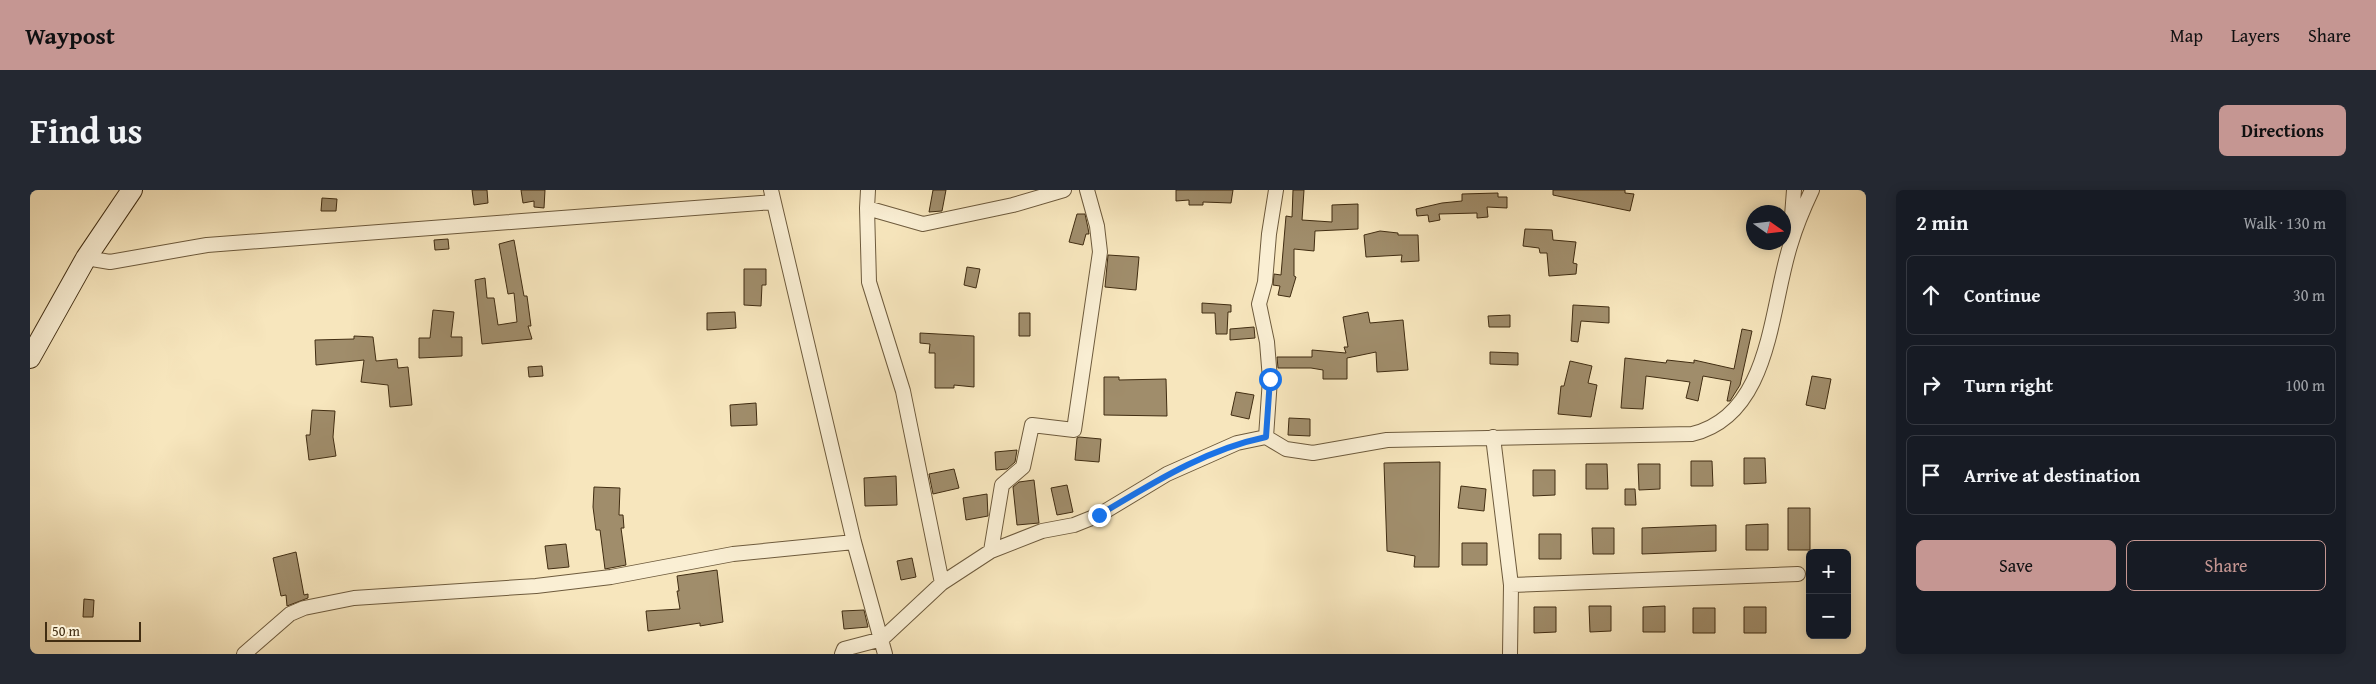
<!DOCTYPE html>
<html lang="en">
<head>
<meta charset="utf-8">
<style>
	:root { --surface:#171b24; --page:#242831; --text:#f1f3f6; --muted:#9ea1a6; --line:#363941; --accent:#c59692 }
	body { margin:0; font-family:"Gentium Book Plus",serif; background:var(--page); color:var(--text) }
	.controls { position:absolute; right:15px; bottom:15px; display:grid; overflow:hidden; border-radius:8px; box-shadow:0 2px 12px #0003 }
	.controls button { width:45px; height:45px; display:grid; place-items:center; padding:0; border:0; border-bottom:1px solid var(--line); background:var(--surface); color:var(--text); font:25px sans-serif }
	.compass { position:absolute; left:1716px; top:15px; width:45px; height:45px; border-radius:50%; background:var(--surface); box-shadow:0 2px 12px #0003; rotate:104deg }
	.scale { position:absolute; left:15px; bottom:12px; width:96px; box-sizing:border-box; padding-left:5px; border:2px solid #412d12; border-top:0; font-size:14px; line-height:18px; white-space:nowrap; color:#412d12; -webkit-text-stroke:4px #faefd4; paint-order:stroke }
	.stop { position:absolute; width:15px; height:15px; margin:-11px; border:4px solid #1a73e8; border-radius:50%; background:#fff }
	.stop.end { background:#1a73e8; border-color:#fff; box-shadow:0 1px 5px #0008 }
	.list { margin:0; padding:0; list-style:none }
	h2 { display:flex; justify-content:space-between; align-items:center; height:65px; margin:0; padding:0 20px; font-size:21px }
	h2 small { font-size:16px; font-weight:400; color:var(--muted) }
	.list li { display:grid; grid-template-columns:32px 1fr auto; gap:15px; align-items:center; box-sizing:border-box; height:80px; margin:0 10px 10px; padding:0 10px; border:1px solid var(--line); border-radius:8px }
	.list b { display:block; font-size:19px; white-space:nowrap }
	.list em { font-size:16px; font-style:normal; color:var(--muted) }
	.actions { display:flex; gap:10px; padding:15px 20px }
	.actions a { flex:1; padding:11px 0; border:1px solid var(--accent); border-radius:8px; text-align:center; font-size:18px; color:var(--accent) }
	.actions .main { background:var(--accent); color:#111 }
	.icon { flex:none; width:28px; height:28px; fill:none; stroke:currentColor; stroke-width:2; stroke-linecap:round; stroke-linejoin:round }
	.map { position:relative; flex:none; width:1836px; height:464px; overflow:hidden; border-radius:8px }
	header { display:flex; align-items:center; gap:30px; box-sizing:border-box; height:70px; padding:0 25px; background:var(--accent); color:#111 }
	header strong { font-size:24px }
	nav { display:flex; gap:28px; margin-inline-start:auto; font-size:18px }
	.intro { display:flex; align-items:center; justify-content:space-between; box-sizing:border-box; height:120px; padding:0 30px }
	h1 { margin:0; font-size:35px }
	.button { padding:12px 22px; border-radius:8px; background:var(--accent); color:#111; font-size:18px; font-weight:700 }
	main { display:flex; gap:30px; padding:0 30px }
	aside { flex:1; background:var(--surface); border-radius:8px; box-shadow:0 2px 12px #0003 }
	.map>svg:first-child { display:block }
	.building { fill:#a08d6b; stroke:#412d12 }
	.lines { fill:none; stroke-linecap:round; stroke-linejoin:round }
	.minor-casing { stroke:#6e5b3d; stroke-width:16 }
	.secondary-casing { stroke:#412d12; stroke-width:22 }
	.minor { stroke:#faefd4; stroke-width:14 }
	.secondary { stroke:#faefd4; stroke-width:20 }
	.route { stroke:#1a73e8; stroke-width:6 }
</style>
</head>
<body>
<header>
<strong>Waypost</strong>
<nav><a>Map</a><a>Layers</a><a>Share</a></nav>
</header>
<div class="intro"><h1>Find us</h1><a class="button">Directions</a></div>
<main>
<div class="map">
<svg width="1836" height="464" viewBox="0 0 1836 464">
	<rect width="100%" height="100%" fill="#f7e6bd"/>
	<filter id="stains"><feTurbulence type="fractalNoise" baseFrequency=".004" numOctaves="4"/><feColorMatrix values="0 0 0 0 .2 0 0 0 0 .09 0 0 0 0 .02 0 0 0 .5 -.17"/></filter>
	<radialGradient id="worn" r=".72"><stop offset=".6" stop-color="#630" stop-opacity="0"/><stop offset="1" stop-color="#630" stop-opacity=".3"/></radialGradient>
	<!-- building -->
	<path class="building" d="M442 0H457L458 13 444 15Z
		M491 0H515L514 18 504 17V11L493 13Z
		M903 0H916L912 21 899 22Z
		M1146 0H1203L1201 13 1173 12V15H1159V10L1146 11Z
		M1263 0H1274L1272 30 1302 32V15L1328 14V39L1285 41 1284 61 1264 59V86L1266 87 1260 107 1248 105 1250 96 1243 95 1244 84 1251 85 1256 26 1262 27Z
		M1523 0H1595V3L1604 4 1600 21 1523 5Z
		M1468 3V7H1477V18L1457 17 1458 27 1447 28V23L1409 24 1410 30 1399 32 1398 25 1387 26 1386 19 1412 13 1432 11V4Z
		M292 8 307 9 306 21H291Z
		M1047 24H1055L1058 38 1059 44H1056L1053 55 1039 52Z
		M1495 39 1522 40 1523 50 1546 52 1543 73 1547 74 1546 84 1519 86 1517 63H1510L1509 58 1493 56Z
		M1350 41 1368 43V45H1388L1389 71 1371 72 1372 65 1336 67 1334 45Z
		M418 49 419 59 405 60 404 50Z
		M484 50 494 106H497L501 136H498L502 149 452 154 445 90 455 88 457 108H464L468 135 487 132 484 103 478 104 469 54Z
		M1078 65 1109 67 1106 100 1075 97Z
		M937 77 950 79 946 98 934 95Z
		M714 79H736V95H732L731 116 714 115Z
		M1172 113 1201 115V122H1198L1197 144H1186L1185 123H1172Z
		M1543 115 1579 117V133L1551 131 1548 152 1541 151Z
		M403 120 424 122 421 147H432V166L389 168V148H400Z
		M705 122 706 138 677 140V123Z
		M1338 122 1340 133 1373 130 1378 180 1347 182 1346 162 1317 168V189H1293V180L1281 178H1248L1247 167H1282V160L1316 163 1314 157H1318L1313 127Z
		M989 123H1000V146H989Z
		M1480 125V137H1459L1458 126Z
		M1224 137 1225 148 1200 150V139Z
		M1712 139 1722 141 1710 195 1700 211H1697L1701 191 1673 186 1668 211 1656 208 1660 192 1616 186 1613 219 1591 218 1595 168 1636 173 1637 170 1664 173V170L1704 179Z
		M890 143 944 146V197L924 195V198H905V163H899L900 154 890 153Z
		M324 146 343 147 346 171 367 169 368 178 378 177 382 215 360 217 358 195 331 192 334 170 286 175 285 150 324 149Z
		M1460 162 1488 163V175L1460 174Z
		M1540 171 1562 176 1558 193 1567 195 1561 227 1528 224 1531 196H1534Z
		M512 176 513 186 499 187 498 177Z
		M1782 186 1801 189 1795 219 1776 215Z
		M1074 187H1089V190L1136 189 1137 226 1074 225Z
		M1206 202 1224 205 1219 229 1201 225Z
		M726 213 727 235 701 236 700 215Z
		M282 220 305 221 303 247 306 266 279 270 276 245H280Z
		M1259 228 1280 229V246L1258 245Z
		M1049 247 1071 249 1069 272 1045 270 1047 248Z
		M987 260 985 272 977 279 966 280 965 262Z
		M1714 268H1735L1736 293 1714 294Z
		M1661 271H1682L1683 296H1661Z
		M1410 272 1409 377H1384L1385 366 1357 361 1354 273Z
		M1556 274H1577L1578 299H1556Z
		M1608 274H1630V299L1609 300Z
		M924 279 929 298 903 304 899 284Z
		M1503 280H1525V305L1503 306Z
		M866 286 867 315 835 316 834 288Z
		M1004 290 1009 333 987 335 983 297 989 292Z
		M1037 295 1043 322 1027 325 1021 298Z
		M1431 296 1456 299 1454 321 1428 318Z
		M564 297 590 298 589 325H593L594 338H591L596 375 575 379 570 340H566L563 317Z
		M1595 299H1605L1606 315H1595Z
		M957 304 958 326 936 330 933 308Z
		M1758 318H1780V360H1758Z
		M1738 334V360H1716V335Z
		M1686 335V361L1612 364V338Z
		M1562 338H1584V364H1563Z
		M1509 344H1531V369H1509Z
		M1432 353H1457V375H1432Z
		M536 354 539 377 518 379 515 356Z
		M266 362 274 405 278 404V408L257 416 256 405 251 406 243 368Z
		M882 368 886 387 871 390 867 371Z
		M687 380 693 432 670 436V433L618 441 616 421 650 419 647 401H649L647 386Z
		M54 409 64 410 63 427H53Z
		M1559 416H1581V441L1560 442Z
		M1635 416V442H1613V417Z
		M1504 417H1526V442L1504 443Z
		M1714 417H1736V443H1714Z
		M1663 418H1685V443H1663Z
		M834 420 838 437 814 439 812 421Z"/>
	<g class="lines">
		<!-- minor casing -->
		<g class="minor-casing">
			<path id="minor" d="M741 0 824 352 855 464
				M838 0 837 18 839 92 873 201 912 393
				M837 18 893 34 983 15 1034 0
				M1761 39 1764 0
				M56 68 80 72 177 55 743 12
				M1236 247 1240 189 1237 152 1229 114 1235 92 1239 44 1246 0
				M1463 247 1481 395 1480 464
				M961 361 972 295 993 277 1002 235 1044 240 1070 62 1067 36 1057 0
				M1481 395 1768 384
				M214 464 260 424 274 418 324 408 506 396 581 387 703 364 824 352
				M812 464 814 459 852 449 912 393 961 361 1012 341 1044 335 1069 325 1137 284 1207 253 1236 247 1256 259 1283 263 1357 250 1662 244C1742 225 1740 116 1761 53 1766 36 1774 17 1782 0"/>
		</g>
		<!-- secondary casing -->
		<g class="secondary-casing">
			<path id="secondary" d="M0 168 56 68 102 0"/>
		</g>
		<!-- minor -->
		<use href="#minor" class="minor"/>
		<!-- secondary -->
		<use href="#secondary" class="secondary"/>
	</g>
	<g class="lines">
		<!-- route -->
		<path class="route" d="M1069 325C1123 293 1174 260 1236 247L1240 189"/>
	</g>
	<rect width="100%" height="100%" filter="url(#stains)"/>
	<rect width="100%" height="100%" fill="url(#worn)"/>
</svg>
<div class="controls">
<button>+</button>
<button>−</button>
</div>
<svg class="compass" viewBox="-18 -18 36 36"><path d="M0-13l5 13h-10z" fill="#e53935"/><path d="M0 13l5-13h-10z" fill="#9ea1a6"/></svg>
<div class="scale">50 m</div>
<div class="stop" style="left:1240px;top:189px"></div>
<div class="stop end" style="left:1069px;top:325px"></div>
</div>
<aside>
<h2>2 min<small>Walk · 130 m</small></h2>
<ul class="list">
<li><svg class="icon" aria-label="ahead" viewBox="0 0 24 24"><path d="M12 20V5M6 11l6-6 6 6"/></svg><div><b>Continue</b></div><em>30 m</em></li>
<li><svg class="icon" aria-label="right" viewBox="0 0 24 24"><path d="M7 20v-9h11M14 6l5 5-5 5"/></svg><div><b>Turn right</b></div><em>100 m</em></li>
<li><svg class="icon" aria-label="arrive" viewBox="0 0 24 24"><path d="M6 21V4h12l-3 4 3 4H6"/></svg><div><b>Arrive at destination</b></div></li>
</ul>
<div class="actions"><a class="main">Save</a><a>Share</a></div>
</aside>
</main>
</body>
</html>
